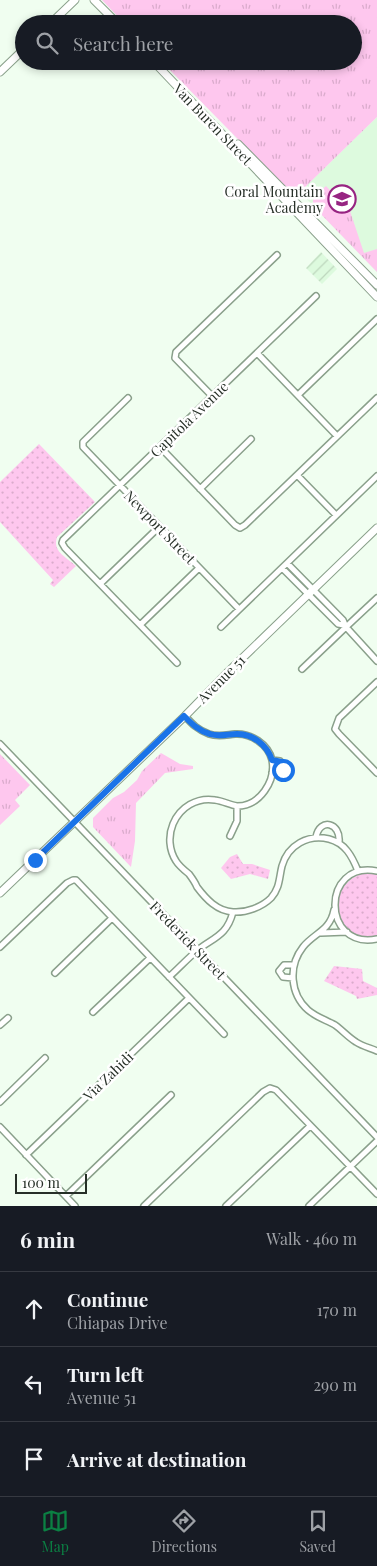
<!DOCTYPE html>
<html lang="en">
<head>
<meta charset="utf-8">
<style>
	:root { --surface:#171b24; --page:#20242c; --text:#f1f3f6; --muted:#9ea1a6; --line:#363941; --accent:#0b8043 }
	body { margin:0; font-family:"Playfair Display",serif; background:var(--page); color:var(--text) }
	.scale { position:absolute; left:15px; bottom:12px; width:72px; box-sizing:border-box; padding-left:5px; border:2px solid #262f27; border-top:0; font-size:14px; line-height:18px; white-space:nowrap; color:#262f27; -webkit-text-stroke:4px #fff; paint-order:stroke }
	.stop { position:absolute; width:15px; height:15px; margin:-11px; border:4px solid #1a73e8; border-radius:50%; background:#fff }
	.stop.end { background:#1a73e8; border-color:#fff; box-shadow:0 1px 5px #0008 }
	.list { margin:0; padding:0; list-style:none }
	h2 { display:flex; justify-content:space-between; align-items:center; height:65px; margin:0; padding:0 20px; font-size:21px }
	h2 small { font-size:16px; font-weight:400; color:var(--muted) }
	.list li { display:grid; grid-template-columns:32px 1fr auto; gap:15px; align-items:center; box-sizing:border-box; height:75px; padding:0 20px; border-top:1px solid var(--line) }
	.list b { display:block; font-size:19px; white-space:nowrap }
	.list p { margin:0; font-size:16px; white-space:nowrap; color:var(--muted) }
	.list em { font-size:16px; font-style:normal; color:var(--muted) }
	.icon { flex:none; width:28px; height:28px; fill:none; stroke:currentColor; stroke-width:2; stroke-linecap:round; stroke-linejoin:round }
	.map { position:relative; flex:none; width:377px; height:1206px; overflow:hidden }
	.search { position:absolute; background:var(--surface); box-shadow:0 2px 8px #0003; left:15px; right:15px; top:15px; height:55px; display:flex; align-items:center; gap:12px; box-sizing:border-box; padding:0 18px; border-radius:28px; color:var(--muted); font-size:19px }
	.sheet { height:290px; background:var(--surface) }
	nav { display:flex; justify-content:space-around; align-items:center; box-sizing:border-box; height:70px; border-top:1px solid var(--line); background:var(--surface); font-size:14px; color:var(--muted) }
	nav a { display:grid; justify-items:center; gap:2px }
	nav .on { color:var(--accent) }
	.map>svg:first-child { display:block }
	.built { fill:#ddfade }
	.industrial { fill:url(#industrial-furrows) }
	.grass { fill:url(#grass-tufts) }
	.park { fill:url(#park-dots) }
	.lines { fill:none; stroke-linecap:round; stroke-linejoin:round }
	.street-casing { stroke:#8aa08b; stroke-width:8 }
	.secondary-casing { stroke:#8aa08b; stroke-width:9 }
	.street { stroke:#fff; stroke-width:5 }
	.secondary { stroke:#fff; stroke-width:7 }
	.route { stroke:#1a73e8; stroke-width:6 }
	.labels { text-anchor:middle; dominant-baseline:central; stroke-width:5; stroke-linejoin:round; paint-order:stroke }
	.street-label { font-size:14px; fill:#262f27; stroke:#fff }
	.poi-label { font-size:14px; fill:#262f27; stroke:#fff; text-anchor:end }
</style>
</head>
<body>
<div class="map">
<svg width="377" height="1206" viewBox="0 0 377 1206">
	<defs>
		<pattern id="industrial-furrows" width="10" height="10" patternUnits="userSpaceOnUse" patternTransform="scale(1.25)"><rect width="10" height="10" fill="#ddfade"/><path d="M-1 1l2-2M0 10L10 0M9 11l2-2" fill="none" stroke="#bed7be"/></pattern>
		<pattern id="grass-tufts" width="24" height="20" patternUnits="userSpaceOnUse" patternTransform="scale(1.25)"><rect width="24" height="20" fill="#fec7ee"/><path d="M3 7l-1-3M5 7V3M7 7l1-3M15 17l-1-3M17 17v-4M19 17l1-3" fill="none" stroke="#daabcc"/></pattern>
		<pattern id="park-dots" width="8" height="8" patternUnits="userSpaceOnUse" patternTransform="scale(1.25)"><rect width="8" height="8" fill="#fec7ee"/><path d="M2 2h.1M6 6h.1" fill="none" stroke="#daabcc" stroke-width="1.8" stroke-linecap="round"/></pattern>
	</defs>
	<rect width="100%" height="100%" fill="#f0fef0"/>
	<!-- built -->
	<path class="built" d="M377 117V272L300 192Z"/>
	<!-- industrial -->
	<path class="industrial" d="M321 252 337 269 322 284 306 268Z"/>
	<!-- grass -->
	<path class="grass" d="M102 0H377V117L300 192H293L284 186 161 61H353V24H125Z
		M326 186 343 204 349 208 364 253 377 249V272L313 206V198Z
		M161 753 180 764 193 766V769L165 773 136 803 135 841 131 867 93 827V818L113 798 124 792 137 780 142 771Z
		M0 754 30 785 15 800 20 806 0 825Z"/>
	<!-- park -->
	<path class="park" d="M39 444 95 502 57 537C52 552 67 557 76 566L54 587 50 584 53 580 0 522V482Z
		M237 854 243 864H252L270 870 268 879 250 874 231 879 221 868 230 857Z
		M364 873H377V937C372 937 366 937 361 936 326 928 331 882 364 873Z
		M334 966 362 969 363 981 377 988V995L357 999 356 996 324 981Z"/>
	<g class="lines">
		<!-- street casing -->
		<g class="street-casing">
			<path id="street" d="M257 353 337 436
				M298 395 377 319
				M212 396 175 358 176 352 277 255
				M128 398 83 442V447L239 609
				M160 447 235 525 240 528 245 525 377 398
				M297 475 336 515
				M200 489 251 439
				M287 563 343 620 346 627 377 598
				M282 568 338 624 344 625
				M100 584 159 527
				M140 625 199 568
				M221 627 377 476
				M177 663 65 548 62 543 63 540 316 296
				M302 669 346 627 377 661
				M377 682 339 718 335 729 339 734 377 773
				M185 716C192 724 198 730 209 734 218 737 225 735 235 734 251 733 268 744 272 760 276 781 260 806 237 806 230 805 223 801 215 800 197 797 180 807 173 824 168 836 169 850 176 861 179 866 184 870 189 874 192 878 195 882 197 887 206 899 217 911 233 912 246 913 262 907 271 898 280 888 279 878 282 866 288 845 308 834 329 839 345 843 352 856 358 871
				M0 744 377 1137
				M272 760 280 761 284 767 281 771 272 773
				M230 836 237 821V806
				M316 837C320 817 341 823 339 842
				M377 871C321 860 321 950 377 939
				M334 910C330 931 314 933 303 947 288 966 290 994 308 1010 316 1017 326 1020 335 1025 342 1030 348 1037 356 1042 362 1046 370 1048 377 1051
				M321 933 347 932
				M0 947 67 883 73 880H76L224 1034
				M55 973 112 918
				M169 977C179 968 188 958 199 949 215 937 227 935 233 912
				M293 978 283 977 279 971 284 965H294
				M93 1012 150 958
				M0 1025 8 1018
				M0 1102 45 1058
				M0 1127 75 1206
				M26 1155 189 998
				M66 1196 171 1095
				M144 1206 263 1092 270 1088 276 1090 377 1194
				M226 1206 310 1126
				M309 1206 377 1141"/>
		</g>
		<!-- secondary casing -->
		<g class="secondary-casing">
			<path id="secondary" d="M94 0 118 24
				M50 24 75 0
				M153 61 377 297
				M0 72 24 49
				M238 144 377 285
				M0 893 185 716 229 671 377 528"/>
		</g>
		<!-- street -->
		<use href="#street" class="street"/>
		<!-- secondary -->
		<use href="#secondary" class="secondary"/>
	</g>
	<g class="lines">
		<!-- route -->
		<path class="route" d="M35 860 184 716C192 724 199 731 210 734 219 737 227 734 237 734 253 734 267 745 272 760L282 762 284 767 283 770"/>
	</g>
	<!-- icons -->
	<defs>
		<g id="school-ring" transform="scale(1.4375)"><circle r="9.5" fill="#fff" stroke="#972482" stroke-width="1.5"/><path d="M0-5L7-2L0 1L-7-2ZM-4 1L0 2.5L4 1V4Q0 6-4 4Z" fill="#972482"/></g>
	</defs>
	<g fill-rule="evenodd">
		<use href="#school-ring" x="342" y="199"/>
	</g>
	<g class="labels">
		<!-- street labels -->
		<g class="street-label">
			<text transform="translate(213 124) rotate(46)">Van Buren Street</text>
			<text transform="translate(189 419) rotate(-44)">Capitola Avenue</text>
			<text transform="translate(160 527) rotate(46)">Newport Street</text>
			<text transform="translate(221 679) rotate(-45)">Avenue 51</text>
			<text transform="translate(188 940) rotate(46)">Frederick Street</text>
			<text transform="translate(108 1076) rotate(-44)">Via Zahidi</text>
		</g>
		<!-- poi labels -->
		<g class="poi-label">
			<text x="323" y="191">Coral Mountain<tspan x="323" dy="16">Academy</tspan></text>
		</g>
	</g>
</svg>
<div class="scale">100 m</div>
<div class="stop" style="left:283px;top:770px"></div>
<div class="stop end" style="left:35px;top:860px"></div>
<div class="search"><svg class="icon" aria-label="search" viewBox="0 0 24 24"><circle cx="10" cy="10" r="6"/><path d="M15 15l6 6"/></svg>Search here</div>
</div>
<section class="sheet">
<h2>6 min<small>Walk · 460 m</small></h2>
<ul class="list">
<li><svg class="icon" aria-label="ahead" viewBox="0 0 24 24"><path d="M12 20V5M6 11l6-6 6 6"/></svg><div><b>Continue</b><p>Chiapas Drive</p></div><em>170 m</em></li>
<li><svg class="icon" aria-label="left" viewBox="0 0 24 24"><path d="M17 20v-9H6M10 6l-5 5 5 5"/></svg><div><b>Turn left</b><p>Avenue 51</p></div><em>290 m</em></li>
<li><svg class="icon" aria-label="arrive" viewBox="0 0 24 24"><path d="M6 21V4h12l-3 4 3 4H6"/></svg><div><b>Arrive at destination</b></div></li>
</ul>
</section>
<nav>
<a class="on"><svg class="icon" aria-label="map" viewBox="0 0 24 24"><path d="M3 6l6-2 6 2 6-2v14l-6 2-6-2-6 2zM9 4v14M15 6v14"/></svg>Map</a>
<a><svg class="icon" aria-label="directions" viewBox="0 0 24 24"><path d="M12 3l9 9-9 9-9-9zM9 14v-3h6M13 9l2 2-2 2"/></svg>Directions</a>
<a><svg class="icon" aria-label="saved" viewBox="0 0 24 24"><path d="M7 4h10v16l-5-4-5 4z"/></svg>Saved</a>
</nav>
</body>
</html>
